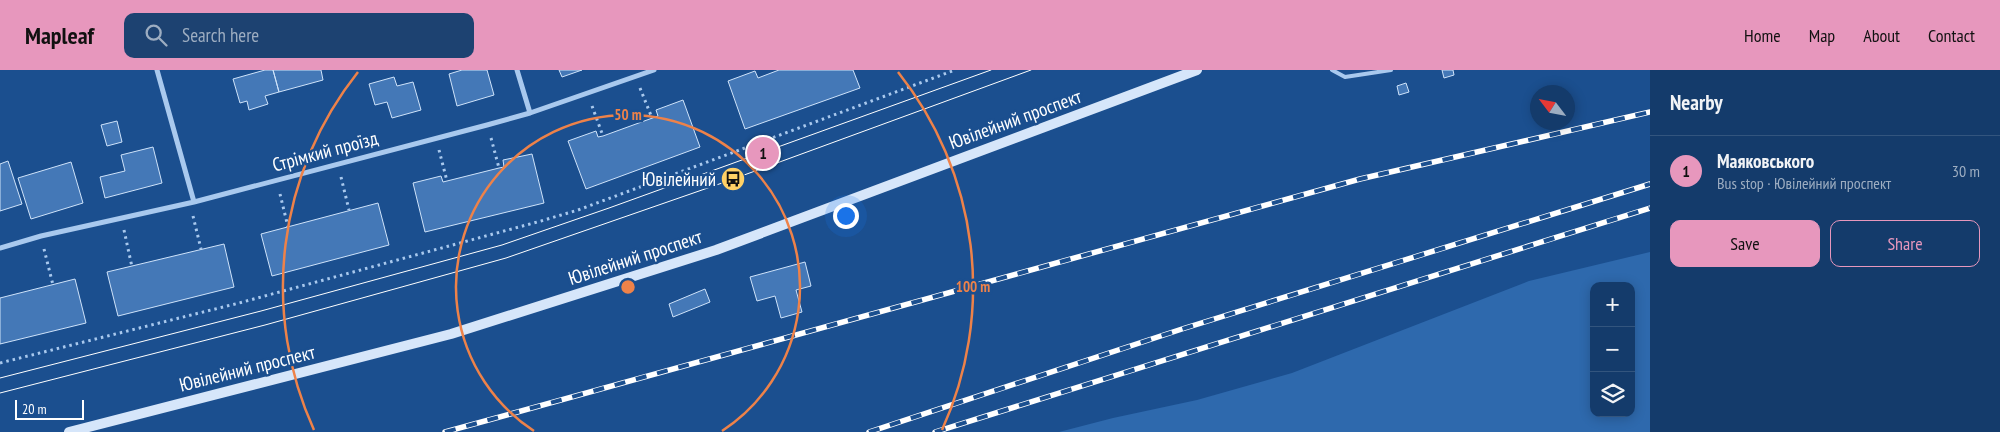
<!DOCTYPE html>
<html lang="en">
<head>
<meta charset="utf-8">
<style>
	:root { --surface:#143b6b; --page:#1d4271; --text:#f1f3f6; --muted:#9dadc1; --line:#33557e; --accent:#e797bd }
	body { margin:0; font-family:"PT Sans Narrow",sans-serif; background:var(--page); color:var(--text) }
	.controls { position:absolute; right:15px; bottom:15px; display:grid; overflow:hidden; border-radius:10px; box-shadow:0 2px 12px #0003 }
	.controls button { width:45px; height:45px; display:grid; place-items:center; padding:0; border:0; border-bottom:1px solid var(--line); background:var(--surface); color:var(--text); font:25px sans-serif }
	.compass { position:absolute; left:1530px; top:15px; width:45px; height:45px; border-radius:50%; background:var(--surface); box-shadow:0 2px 12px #0003; rotate:302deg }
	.scale { position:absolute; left:15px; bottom:12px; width:69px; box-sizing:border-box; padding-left:5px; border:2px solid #fff; border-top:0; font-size:14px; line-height:18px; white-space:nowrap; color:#fff; -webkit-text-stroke:4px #1b4f8f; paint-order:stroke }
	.you { position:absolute; left:845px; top:145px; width:18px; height:18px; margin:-12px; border:4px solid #fff; border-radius:50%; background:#1a73e8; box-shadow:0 0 0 8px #1a73e833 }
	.badge { display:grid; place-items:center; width:32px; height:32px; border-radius:50%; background:var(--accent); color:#111; font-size:16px; font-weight:700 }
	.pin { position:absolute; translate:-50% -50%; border:2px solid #fff; box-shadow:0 1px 5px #0006 }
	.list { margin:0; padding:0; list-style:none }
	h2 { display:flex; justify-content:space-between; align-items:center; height:65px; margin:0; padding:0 20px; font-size:21px }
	h2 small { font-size:16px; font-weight:400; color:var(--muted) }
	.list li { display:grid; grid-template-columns:32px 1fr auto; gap:15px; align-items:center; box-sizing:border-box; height:70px; padding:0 20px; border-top:1px solid var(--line) }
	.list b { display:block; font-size:19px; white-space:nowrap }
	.list p { margin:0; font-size:16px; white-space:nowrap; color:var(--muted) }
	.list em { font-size:16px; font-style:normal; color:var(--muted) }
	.actions { display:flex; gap:10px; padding:15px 20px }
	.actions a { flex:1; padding:11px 0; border:1px solid var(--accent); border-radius:10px; text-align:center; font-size:18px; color:var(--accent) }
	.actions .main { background:var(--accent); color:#111 }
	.icon { flex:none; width:28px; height:28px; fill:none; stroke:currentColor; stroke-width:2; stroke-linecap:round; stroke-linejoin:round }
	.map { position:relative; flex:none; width:1650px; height:362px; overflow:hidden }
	header { display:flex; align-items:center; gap:30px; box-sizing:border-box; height:70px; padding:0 25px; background:var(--accent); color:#111 }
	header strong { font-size:24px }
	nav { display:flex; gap:28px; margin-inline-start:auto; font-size:18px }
	.search { width:350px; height:45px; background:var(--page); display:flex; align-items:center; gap:12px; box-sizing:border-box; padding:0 18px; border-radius:10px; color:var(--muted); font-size:19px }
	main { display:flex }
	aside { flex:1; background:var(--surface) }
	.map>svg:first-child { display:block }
	.green { fill:#2e69ad; fill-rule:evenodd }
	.building { fill:#4478b7; stroke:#cfe3fa }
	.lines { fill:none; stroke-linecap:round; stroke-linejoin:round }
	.path { stroke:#a9c9ee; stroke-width:3; stroke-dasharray:2.5 4; stroke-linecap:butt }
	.lane { stroke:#a9c9ee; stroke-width:4 }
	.street { stroke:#a9c9ee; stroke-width:5 }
	.secondary { stroke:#d6e6fa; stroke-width:10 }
	.tram { stroke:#fff; stroke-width:1 }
	.rail-casing { stroke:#fff; stroke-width:5.5 }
	.rail { stroke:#1b4f8f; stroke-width:4; stroke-dasharray:11; stroke-linecap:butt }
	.ring { fill:none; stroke:#ee8249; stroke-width:2.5 }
	.labels { text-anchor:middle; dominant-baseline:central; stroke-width:5; stroke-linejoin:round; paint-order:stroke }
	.street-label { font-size:19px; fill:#fff; stroke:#1b4f8f }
	.poi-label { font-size:19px; fill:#fff; stroke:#1b4f8f; text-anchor:end }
	.centre { fill:#ee8249; stroke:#1b4f8f; stroke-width:2.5 }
	.ring-label { font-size:15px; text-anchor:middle; font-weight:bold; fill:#ee8249; stroke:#1b4f8f; stroke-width:5; stroke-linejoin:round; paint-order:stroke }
</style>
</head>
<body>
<header>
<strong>Mapleaf</strong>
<div class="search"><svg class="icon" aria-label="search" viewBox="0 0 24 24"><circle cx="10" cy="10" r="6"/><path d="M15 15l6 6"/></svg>Search here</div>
<nav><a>Home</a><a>Map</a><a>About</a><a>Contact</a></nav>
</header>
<main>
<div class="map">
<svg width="1650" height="362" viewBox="0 0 1650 362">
	<rect width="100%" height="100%" fill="#1b4f8f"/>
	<!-- green -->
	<path class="green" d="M1650 182V362H1059L1113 348 1197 330 1292 303 1529 211ZM1594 216H1631V343H1594Z"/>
	<!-- building -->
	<path class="building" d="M265 0H273L279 22 265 26 268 34 249 40 247 31 240 33 233 9Z
		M273 0H321L323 10 279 22Z
		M462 0H487L494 25 457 36 449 4Z
		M559 0H582L562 7Z
		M779 0H853L860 18 745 59 728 11 755 1 758 8Z
		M1442 0H1453L1454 5 1444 8Z
		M394 7 397 16 413 12 421 40 392 48 387 32 375 35 369 14Z
		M1406 13 1409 22 1399 25 1397 16Z
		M683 30 700 77 586 119 568 71 596 61 598 67 603 66 658 46 656 40Z
		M117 51 122 72 107 76 101 55Z
		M153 77 162 113 105 128 100 107 125 101 121 85Z
		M532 84 544 133 425 162 413 113 441 106 443 112 499 98 504 97 503 90Z
		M8 91 22 134 0 141V94Z
		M71 92 83 133 31 149 18 108Z
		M378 133 389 175 272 206 261 164Z
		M224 174 234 217 118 246 107 202Z
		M805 192 811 216 796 220 802 242 781 248 775 226 757 231 750 207Z
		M75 209 86 253 0 274V228Z
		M705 219 710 232 673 247 669 234Z"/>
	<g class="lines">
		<!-- path -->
		<path class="path" d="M640 18 652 48
			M592 36 603 66
			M491 68 499 98
			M439 80 447 111
			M341 107 349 140
			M280 124 288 157
			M193 146 201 179
			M124 160 132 197
			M44 179 53 215
			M0 293 239 233 541 151 578 140 955 0"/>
		<!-- lane -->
		<path class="lane" d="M1332 0 1345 7 1391 0"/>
		<!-- street -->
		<path class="street" d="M157 0 194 132
			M517 0 530 43
			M0 178 41 166 194 132 487 55 530 43 654 0"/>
		<!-- secondary -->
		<path class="secondary" d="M69 362 451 264 716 180 1197 0"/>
		<!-- tram -->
		<path class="tram" d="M0 308 261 241 502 175 609 138 991 0
			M0 323 265 255 506 188 725 112 1031 0"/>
		<!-- rail casing -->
		<g class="rail-casing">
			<path id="rail" d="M445 362 1360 109 1650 42
				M869 362 1182 259 1650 114
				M935 362 1650 138"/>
		</g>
		<!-- rail -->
		<use href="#rail" class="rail"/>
	</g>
	<!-- distance rings -->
	<g class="ring">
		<path d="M534 361A172 172 0 1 1 722 361"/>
		<path d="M314 360A345 345 0 0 1 358 2M898 2A345 345 0 0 1 942 360"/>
	</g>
	<!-- icons -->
	<defs>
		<g id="bus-disc" transform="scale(1.25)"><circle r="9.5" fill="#ffd166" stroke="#1b4f8f"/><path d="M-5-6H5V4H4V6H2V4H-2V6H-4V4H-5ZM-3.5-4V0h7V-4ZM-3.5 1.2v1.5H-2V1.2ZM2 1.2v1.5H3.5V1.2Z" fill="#111"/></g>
	</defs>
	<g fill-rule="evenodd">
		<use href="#bus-disc" x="733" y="109"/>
	</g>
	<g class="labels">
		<!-- street labels -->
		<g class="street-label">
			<text transform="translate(1015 49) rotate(-20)">Ювілейний проспект</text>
			<text transform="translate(325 81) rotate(-15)">Стрімкий проїзд</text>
			<text transform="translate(635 187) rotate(-18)">Ювілейний проспект</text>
			<text transform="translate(247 298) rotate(-14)">Ювілейний проспект</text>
		</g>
		<!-- poi labels -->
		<g class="poi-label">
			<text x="716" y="109">Ювілейний</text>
		</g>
	</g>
	<circle cx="628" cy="217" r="8" class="centre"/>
	<g class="ring-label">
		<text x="628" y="50">50 m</text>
		<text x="973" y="222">100 m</text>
	</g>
</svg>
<div class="controls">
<button>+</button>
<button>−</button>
<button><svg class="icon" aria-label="layers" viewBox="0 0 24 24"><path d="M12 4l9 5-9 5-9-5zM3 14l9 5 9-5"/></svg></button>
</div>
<svg class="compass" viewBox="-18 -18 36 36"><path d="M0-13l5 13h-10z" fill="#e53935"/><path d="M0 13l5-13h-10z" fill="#9dadc1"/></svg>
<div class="scale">20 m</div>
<div class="you"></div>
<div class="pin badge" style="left:763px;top:83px">1</div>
</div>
<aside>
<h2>Nearby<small></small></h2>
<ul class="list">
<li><span class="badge">1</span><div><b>Маяковського</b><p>Bus stop · Ювілейний проспект</p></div><em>30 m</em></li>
</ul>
<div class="actions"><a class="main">Save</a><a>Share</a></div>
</aside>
</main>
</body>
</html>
